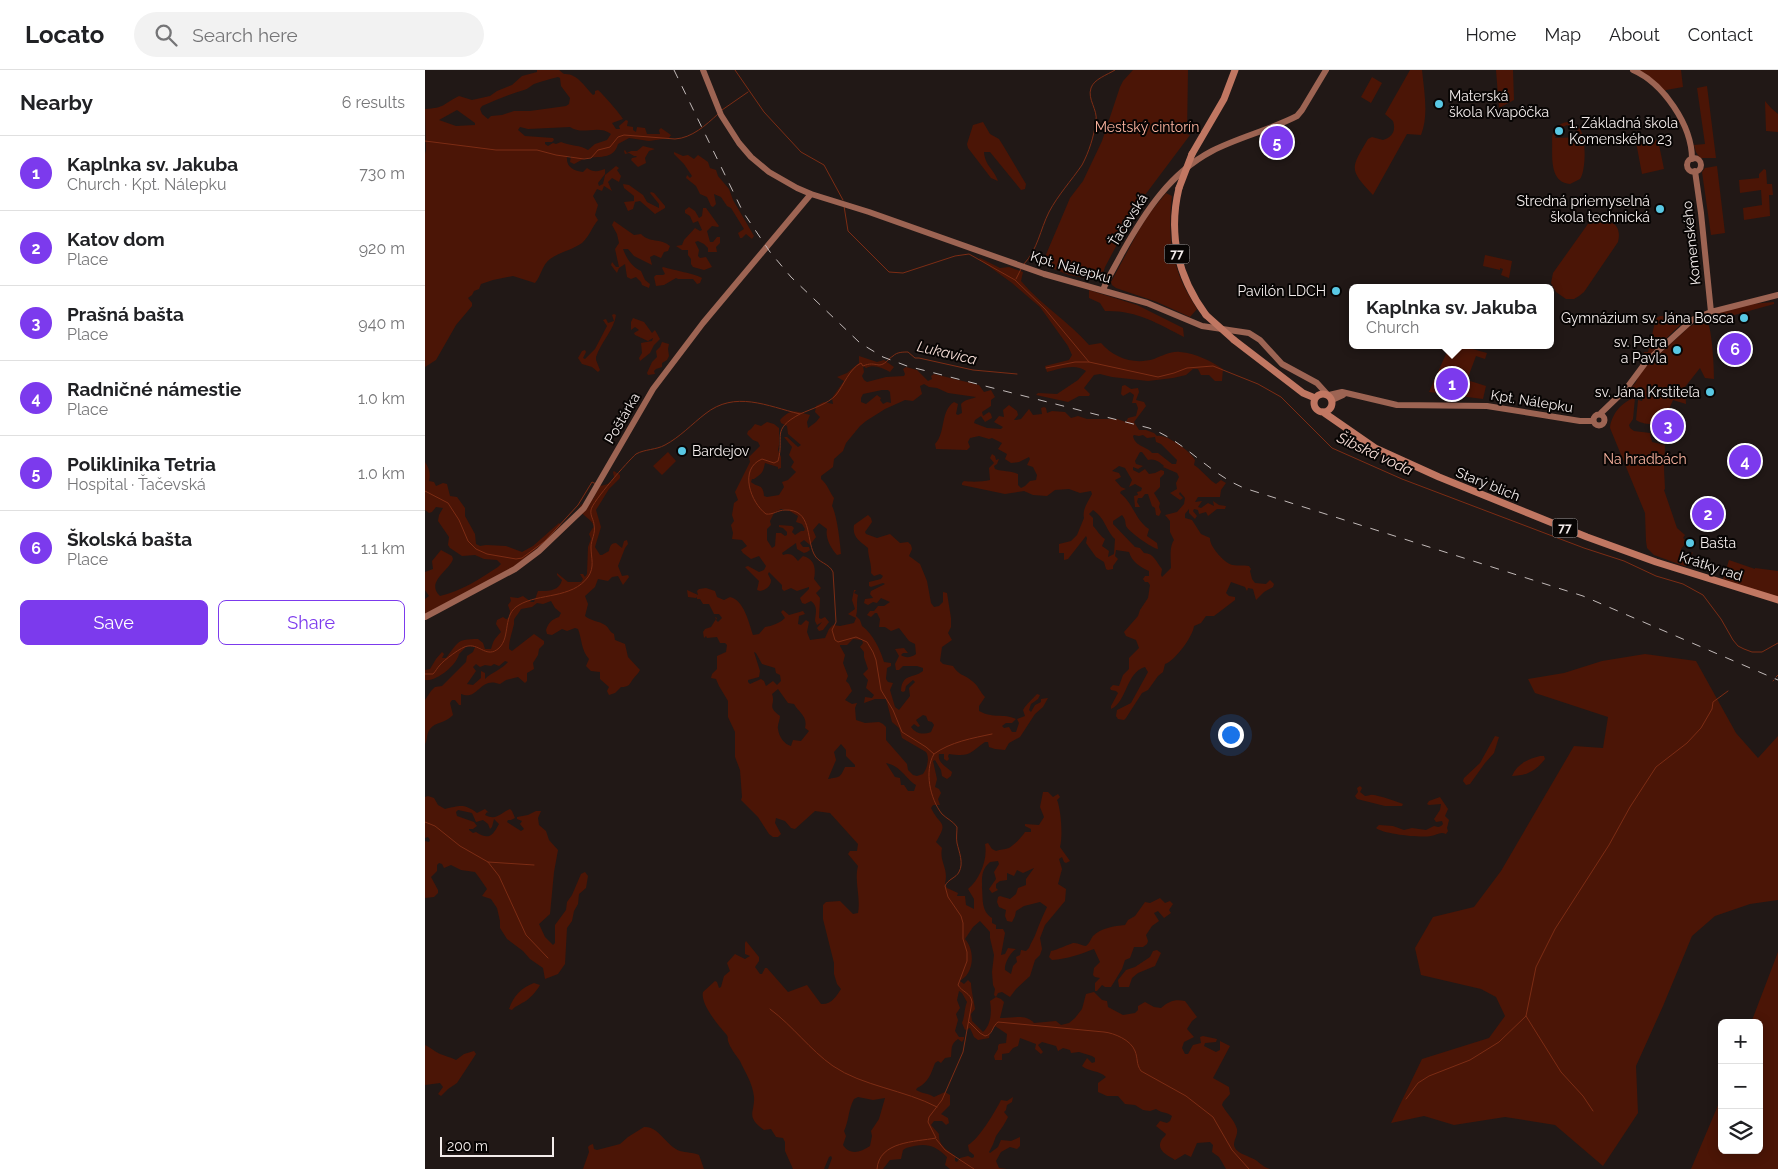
<!DOCTYPE html>
<html lang="en">
<head>
<meta charset="utf-8">
<style>
	:root { --surface:#fff; --page:#f2f2f2; --text:#202124; --muted:#757577; --line:#e0e0e0; --accent:#7c3aed }
	body { margin:0; font-family:Raleway,sans-serif; background:var(--page); color:var(--text) }
	.controls { position:absolute; right:15px; bottom:15px; display:grid; overflow:hidden; border-radius:8px; box-shadow:0 2px 12px #0003 }
	.controls button { width:45px; height:45px; display:grid; place-items:center; padding:0; border:0; border-bottom:1px solid var(--line); background:var(--surface); color:var(--text); font:25px sans-serif }
	.scale { position:absolute; left:15px; bottom:12px; width:114px; box-sizing:border-box; padding-left:5px; border:2px solid #f3eceb; border-top:0; font-size:14px; line-height:18px; white-space:nowrap; color:#f3eceb; -webkit-text-stroke:4px #080504; paint-order:stroke }
	.you { position:absolute; left:805px; top:664px; width:18px; height:18px; margin:-12px; border:4px solid #fff; border-radius:50%; background:#1a73e8; box-shadow:0 0 0 8px #1a73e833 }
	.badge { display:grid; place-items:center; width:32px; height:32px; border-radius:50%; background:var(--accent); color:#fff; font-size:16px; font-weight:700 }
	.pin { position:absolute; translate:-50% -50%; border:2px solid #fff; box-shadow:0 1px 5px #0006 }
	.popup { position:absolute; left:924px; top:214px; width:205px; height:65px; box-sizing:border-box; display:grid; place-content:center; border-radius:8px; background:var(--surface); filter:drop-shadow(0 1px 4px #0005); font-size:16px; white-space:nowrap; color:var(--muted) }
	.popup b { font-size:19px; color:var(--text) }
	.popup::after { content:''; position:absolute; left:50%; top:100%; margin-left:-10px; border:10px solid transparent; border-top-color:var(--surface) }
	.list { margin:0; padding:0; list-style:none }
	h2 { display:flex; justify-content:space-between; align-items:center; height:65px; margin:0; padding:0 20px; font-size:21px }
	h2 small { font-size:16px; font-weight:400; color:var(--muted) }
	.list li { display:grid; grid-template-columns:32px 1fr auto; gap:15px; align-items:center; box-sizing:border-box; height:75px; padding:0 20px; border-top:1px solid var(--line) }
	.list b { display:block; font-size:19px; white-space:nowrap }
	.list p { margin:0; font-size:16px; white-space:nowrap; color:var(--muted) }
	.list em { font-size:16px; font-style:normal; color:var(--muted) }
	.actions { display:flex; gap:10px; padding:15px 20px }
	.actions a { flex:1; padding:11px 0; border:1px solid var(--accent); border-radius:8px; text-align:center; font-size:18px; color:var(--accent) }
	.actions .main { background:var(--accent); color:#fff }
	.icon { flex:none; width:28px; height:28px; fill:none; stroke:currentColor; stroke-width:2; stroke-linecap:round; stroke-linejoin:round }
	.map { position:relative; flex:none; width:1353px; height:1099px; overflow:hidden }
	header { display:flex; align-items:center; gap:30px; box-sizing:border-box; height:70px; padding:0 25px; background:var(--surface); border-bottom:1px solid var(--line) }
	header strong { font-size:24px }
	nav { display:flex; gap:28px; margin-inline-start:auto; font-size:18px }
	.search { width:350px; height:45px; background:var(--page); display:flex; align-items:center; gap:12px; box-sizing:border-box; padding:0 18px; border-radius:28px; color:var(--muted); font-size:19px }
	main { display:flex }
	aside { flex:1; background:var(--surface) }
	.map>svg:first-child { display:block }
	.green { fill:#4b1506; fill-rule:evenodd }
	.lines { fill:none; stroke-linecap:round; stroke-linejoin:round }
	.stream { stroke:#7c2c14; stroke-width:1 }
	.secondary { stroke:#9d6453; stroke-width:6 }
	.primary { stroke:#c17762; stroke-width:7 }
	.rail { stroke:#c2bab9; stroke-width:1; stroke-dasharray:9 9; stroke-linecap:butt }
	.primary-bridge { stroke:#c17762; stroke-width:7 }
	.poi-dot { fill:#59c8e4; stroke:#080504; stroke-width:2 }
	.labels { text-anchor:middle; dominant-baseline:central; stroke-width:4; stroke-linejoin:round; paint-order:stroke }
	.shield { fill:#080504; stroke:#aca7a6; stroke-width:1 }
	.shield-label { font-size:12px; font-weight:bold; fill:#f3eceb }
	.poi-label { font-size:14px; fill:#f3eceb; stroke:#080504; text-anchor:end }
	.park-label { font-size:14px; fill:#fab39f; stroke:#080504 }
	.street-label { font-size:14px; fill:#f3eceb; stroke:#080504 }
	.water-label { font-size:15px; font-style:italic; fill:#f6ddd6; stroke:#080504 }
</style>
</head>
<body>
<header>
<strong>Locato</strong>
<div class="search"><svg class="icon" aria-label="search" viewBox="0 0 24 24"><circle cx="10" cy="10" r="6"/><path d="M15 15l6 6"/></svg>Search here</div>
<nav><a>Home</a><a>Map</a><a>About</a><a>Contact</a></nav>
</header>
<main>
<aside>
<h2>Nearby<small>6 results</small></h2>
<ul class="list">
<li><span class="badge">1</span><div><b>Kaplnka sv. Jakuba</b><p>Church · Kpt. Nálepku</p></div><em>730 m</em></li>
<li><span class="badge">2</span><div><b>Katov dom</b><p>Place</p></div><em>920 m</em></li>
<li><span class="badge">3</span><div><b>Prašná bašta</b><p>Place</p></div><em>940 m</em></li>
<li><span class="badge">4</span><div><b>Radničné námestie</b><p>Place</p></div><em>1.0 km</em></li>
<li><span class="badge">5</span><div><b>Poliklinika Tetria</b><p>Hospital · Ťačevská</p></div><em>1.0 km</em></li>
<li><span class="badge">6</span><div><b>Školská bašta</b><p>Place</p></div><em>1.1 km</em></li>
</ul>
<div class="actions"><a class="main">Save</a><a>Share</a></div>
</aside>
<div class="map">
<svg width="1353" height="1099" viewBox="0 0 1353 1099">
	<rect width="100%" height="100%" fill="#211816"/>
	<!-- green -->
	<path class="green" d="M112 0H134L139 4C152 3 160 17 168 25L170 24V21L173 20C177 23 197 46 198 49L187 53 191 59H195L194 56 201 50 203 51 202 56 208 57V60L211 62 212 57 220 58 222 64H235L234 60 236 58 246 65 244 68 224 71 204 68 193 74C189 89 176 86 163 88 159 88 153 92 149 94L145 92 146 86 142 87C141 97 149 101 158 102L162 98C169 103 174 101 180 99V104L173 113 174 116 178 114 180 105 191 96 194 98 192 100 196 106 194 112 187 108 183 112 187 121 179 116 177 121 172 119 168 126 173 135 170 145 173 150C167 157 164 167 157 173 147 180 135 182 125 189 117 195 116 206 110 213L88 206 68 210 56 214 54 219 49 221 47 225 43 228 47 233V236L31 255 11 290 0 297V84L1 80 0 39C20 38 18 34 34 26L47 30 65 26 72 21 87 15 97 6 112 2ZM133 7 135 8 136 16 145 28 144 34 141 36 105 41H89L77 45 66 46 63 49 57 44 55 39 57 36C71 30 85 24 99 20 103 19 105 16 109 14 117 11 125 9 133 7ZM32 40 50 53V55L31 56 14 50ZM95 57 103 59 145 57C158 66 173 54 186 64L182 70 170 74 163 80C156 75 145 76 136 72L131 74 128 73 123 76 120 74V72H127L129 70 128 68 100 66 93 60Z
		M708 0H763L762 64 765 65 714 133 680 197 676 210 667 206 665 209 644 205 617 194 645 128 658 111 677 71 695 17 698 11Z
		M985 0H997C999 21 1004 45 996 65L982 64 948 125C923 99 926 98 943 69L947 67 958 70C968 67 971 60 968 51L960 44Z
		M1071 0H1088L1089 30 1074 38Z
		M1215 0H1256L1258 17 1241 20 1238 24 1215 3Z
		M947 7 957 13 946 33 936 27Z
		M1282 16 1291 88H1275L1271 82 1269 75 1280 74 1272 18Z
		M1340 31 1346 38 1353 44V62L1341 61Z
		M558 52 565 64 574 69 579 77 601 114 600 119 596 120 565 82H559C560 96 569 99 573 111L566 108 543 78 542 74 548 55Z
		M1143 52C1149 53 1154 55 1156 61 1161 70 1161 101 1155 109L1145 114C1123 112 1128 84 1127 68 1128 59 1133 53 1143 52ZM1142 55 1151 58 1155 67 1130 68 1133 59Z
		M1233 70 1239 99 1217 104 1211 72Z
		M218 76 230 79 224 81 220 88 221 93 213 97 206 90 207 88 212 87 211 86H209L204 83 200 84 199 81 200 80 202 83 206 81H212Z
		M249 82 258 86 263 85 269 89 273 85 283 92 285 98 291 100 293 106 304 119 308 130 329 166 327 169 321 164 317 168H315L313 163 319 159 306 138 302 136 296 127 289 124 291 134 288 137 286 136 282 127 275 124 271 116 261 108 262 105 265 108 267 106 259 94 249 84Z
		M1292 96 1300 163 1286 165 1277 102 1280 98Z
		M1339 99 1341 100 1342 114H1347L1348 125H1344L1345 146 1319 150 1318 138 1337 135 1336 120 1315 123 1314 110 1334 108V104Z
		M198 114 204 115 218 125 222 132 234 138V134L225 123 226 122 229 123 240 136V138L230 144 215 131 210 132 208 139 203 141 199 132 209 131V126L199 118Z
		M741 123 747 126C742 170 747 201 772 239L765 247 732 232 691 218 687 215 686 212 714 160 724 144Z
		M264 137 270 141 274 148 277 146 278 138H281L294 156 293 157 287 156 282 161 285 172H288L292 167H295V173L291 177 292 182H283V178L279 174 273 171 270 172 274 180 273 186 275 188 281 187 287 197 279 200 268 197 266 194V189L263 185V180H257L251 176 257 175 259 170 270 158 275 161 277 160 273 151 268 153 265 146 260 143V140Z
		M1170 144C1182 152 1198 151 1193 172L1159 222 1154 226 1149 229H1141L1131 222 1126 213 1128 203Z
		M189 151 209 165 216 164C224 173 236 168 245 176L243 181 239 182 236 188 229 185 225 187 227 195 209 186 203 179H198C202 189 206 196 216 201L220 210 225 214 224 218 217 215 216 212 211 207 206 209 202 207 200 194 194 198 192 203 186 195 187 192 191 197H194L190 179 194 173 192 164 187 155Z
		M1060 185 1087 191 1084 208 1076 205 1078 199 1075 198V200L1058 196Z
		M555 188 575 198 584 197 598 202 596 211C616 235 643 251 664 275L676 273C689 288 709 295 729 289 737 286 746 281 755 282 771 283 785 291 798 299L797 311H790L784 305H776L773 299H768L761 305 748 308 723 311 687 307 675 304 669 305 659 318 665 324 664 326H654L643 332 611 325 613 323 632 324 653 310 661 301C651 293 634 299 622 302L620 296 644 290 647 285 643 276 615 237 587 213 554 189Z
		M238 197C248 200 271 204 277 208L275 213 272 214 268 209H253L251 208 239 215 231 216 229 207 231 205H238L240 204 237 198Z
		M664 220 712 235 758 258 759 267C732 253 711 240 680 241L675 233 664 228Z
		M1349 232V234L1288 251V248L1290 244 1326 234Z
		M1247 242 1250 243 1255 255 1220 289 1218 286 1219 282H1223L1231 248 1235 246H1247Z
		M189 244 191 245C189 260 176 272 171 287V290L175 300 173 302 167 297 157 294 153 288 157 281 160 280 161 282 158 288 160 289 170 279 182 256 178 250 181 249 183 253 189 251 187 245Z
		M208 248 219 252 227 263 230 260 235 269 229 275 225 283 215 291 214 288 217 283 216 273 227 271 228 268 223 271 210 265 209 263 214 260 210 257 206 260V252Z
		M1281 248C1287 256 1289 295 1289 309L1280 308 1275 298 1260 317 1261 334 1248 330 1240 349H1238L1236 354C1227 354 1219 355 1211 350L1213 330 1217 331 1218 328 1213 327 1206 318 1211 312 1215 302 1264 257Z
		M237 272 244 274 243 279 244 286 242 290 237 293V297L231 299 229 301 230 304 223 305 222 303 227 292 232 287 231 281 235 277Z
		M1025 275H1033L1062 283 1060 289 1051 286 1042 310 1061 316 1058 329 1004 322Z
		M434 286 452 292 459 290 469 297 465 302C457 298 449 294 441 298L438 296 439 302 437 306 439 310 442 312 461 307 479 306 480 304 478 299 481 297 492 300 503 311 507 309 506 306 509 304 554 315 559 322 566 320 570 327 566 330V336L557 342 558 346 564 342 566 344 567 348 560 352 556 346 550 350 549 353 562 358 576 359 578 357 569 352 574 346 579 347 578 340 584 335 592 341 593 345 589 350H591L596 349 604 339 608 345 617 344 616 338 619 337 621 338 622 343 627 341 640 342 646 348 653 346 662 349H692L701 352 703 348 711 346 713 338 711 333H707L709 325 705 322 698 326 696 324 697 316 700 315 706 319 713 318 714 322 711 330 719 332 721 336 709 352 714 360H721L729 363 732 366C742 364 765 381 770 390L769 395C777 400 783 409 791 414L796 410 801 413 796 420 795 427H773L770 432 777 431 773 437 776 438 783 433 789 436 788 431 794 435 801 436 800 439H792L783 446 781 442 774 444 773 440 769 439 768 441 772 446 770 449 764 443V439L760 444V448L767 450 776 464 785 468C784 476 800 494 808 495 813 496 818 495 824 496L826 499 825 501 827 509 830 513 841 514 845 510 849 514 848 517 839 522 831 530 828 519 823 518 822 521 820 517 806 512 801 523 804 526 810 527V530L789 546H781L776 553 769 556C768 566 750 591 740 594L738 602 733 606 723 620 717 623 701 648 699 650 693 649 691 646 692 640 706 633 723 602 720 597C701 602 702 632 686 639V636L693 623 691 621 686 620 685 618 688 615 694 616 698 605 704 599V588L714 578 711 570 701 566 699 562 713 546 715 540 723 528 725 515 723 512H720L718 509 720 506H724V501C715 497 707 492 704 482L691 480 690 486 693 489 688 496V499L683 500 681 499 679 492 671 487 661 473 662 468 661 466 643 489 639 490V483H634V474L646 471 652 465 659 448C657 439 663 432 667 424L666 421 655 423 644 419 630 420 622 426 608 425 599 421 580 424 537 415V413L539 411C545 412 558 412 565 410L564 398 569 393 565 388 567 384 570 386 571 390 574 389 572 394 569 396 570 399C578 402 584 400 593 404V415L596 418 600 416 605 411 611 410 612 405 608 397 602 395 605 389 604 387 594 392 586 393 580 389 582 384 573 379 577 373 567 368 564 369 554 366 545 368 543 372 545 377 542 380 511 379 510 374C521 363 515 341 529 332L533 334 531 344 533 345 537 343 536 334C542 328 545 330 551 327L523 323 512 318 504 317 499 314 495 316 497 324 488 331 480 330 460 339 441 351 435 356 421 373 418 381 409 389 408 397 396 406V409C403 415 404 421 409 428L407 436C412 445 415 472 416 484L412 485C406 478 400 468 402 459L394 453 388 460 391 467 385 475 379 470 375 473 378 477H384L385 480 382 482 379 483 372 479 371 473 357 483 358 485C366 482 369 486 373 491L378 486C390 489 391 499 389 509L396 518 391 523 395 528 394 548 396 549 400 547 404 552 398 560 394 561 392 558 397 552 392 555 390 551C390 544 394 537 386 531L380 534 377 533 375 528 384 519V517L372 521 366 518 359 521 357 519V515L344 502 343 504 346 510C346 516 341 520 335 521L332 520 334 511 320 497 323 496 334 502 339 500 341 496 334 486 326 489 318 483 316 480 322 476 317 470 307 469 308 463 306 455 309 451 307 445 309 433 313 430 310 422 325 392 324 387 335 376 333 372 328 370 322 364 323 361 326 359 330 354 336 356 342 352 349 354 354 358V375L353 380 356 387V398L353 399V397L340 393C338 402 338 403 329 409H327L326 412C333 418 338 413 339 426L342 427 354 425 359 417 357 412 363 410 371 402 366 397 369 392 364 385 367 377 359 367H362L373 377 376 375 363 364 362 356 356 353 355 350C366 338 371 341 385 345L382 352 383 358 391 352 395 347 390 342 391 336 399 332 408 334 407 328 419 311 412 307 422 303 434 293ZM457 320H463L465 322 466 333 462 332 458 334 455 330 456 328 452 325 441 334 436 332V328L438 324ZM709 365 714 366 718 365 722 368 730 367 731 372 736 374 752 390 751 394H747L733 383H727C722 376 710 377 708 366ZM715 382H717L723 390C729 388 735 392 739 396L738 397 752 403 754 407 751 413 752 419 745 423 755 430 758 428 754 424 755 422 760 428 759 434 752 442 740 445 745 451V462L749 470C744 477 746 490 746 498L737 507 736 505 737 499C731 492 729 483 719 483L715 478 710 477 688 454V451L697 445C701 450 700 451 701 456 703 461 728 479 733 479L732 473 722 466 724 459C710 450 709 434 695 423L696 421 701 419 696 417 690 410 696 407 694 403 687 401 694 396 700 398 707 410 704 417 710 414 717 418 716 421 712 422 713 425 709 426 710 437H715L712 432 713 428H717L720 424H723L727 436 730 438 731 445 734 446 736 442 734 437 735 433 729 423 735 417V408L739 404V401L736 400 730 403 724 404 720 399 714 403 708 400V397L713 399 718 396 711 394 710 391ZM356 439 363 440 373 446 371 452 377 454 380 459 379 461H376L370 465 367 462 369 458 367 456 354 455V457L358 458 362 462V465L360 466 356 463H351L350 476 347 478 342 470V459L346 455 345 451 349 443ZM668 440C681 449 681 461 690 469L689 484 683 487 684 481 677 476 680 469C675 466 672 460 668 456V448L664 444Z
		M1210 328 1208 349 1204 355 1205 358 1209 361 1225 363 1227 372 1240 375 1239 399 1240 419 1239 420 1252 458 1260 465 1258 468 1260 470H1263L1256 479V482L1260 486 1268 482 1262 496H1259L1229 485 1222 478 1221 471 1220 443 1185 358C1186 345 1197 331 1210 328Z
		M243 382 251 391 237 405 228 396Z
		M0 392C4 398 6 404 4 411L9 412 11 416 18 413 22 414 25 426 32 427 40 438V446L50 464 51 474 55 476 61 475 81 476 97 482 108 476 134 453 136 455C125 466 114 477 102 487 98 491 93 492 89 497L0 545V529L4 526 0 520V502L8 499 7 491 16 480 27 486 28 489C25 500 0 512 15 526 37 521 54 509 73 497L76 494 72 490 59 489 50 485 37 486 25 478 23 475 24 467 13 451 14 445 18 438 11 437 7 442 4 443 0 440Z
		M189 401 195 405V408L184 419 171 440 176 457 170 477 175 485H177L184 481C185 476 186 473 191 473L197 478 199 471 202 470 203 474 200 478 193 496 197 506 203 505 204 507 198 515 193 506 187 507 183 511 173 509 170 517 160 526 163 534 160 546C166 551 174 551 180 555 184 557 184 562 189 564L190 570 200 574 203 587 215 600C213 604 210 606 208 609 204 615 204 617 196 617L190 623 184 625 182 621 184 617 175 609V602L166 601 161 596 164 589C156 580 157 569 153 559L150 558 142 561 137 559 127 565 122 564 121 560C124 552 126 550 134 547L136 543 130 538 126 531 118 534 112 533 107 537 96 539C94 543 90 547 89 550 89 551 89 553 89 554 87 563 84 570 84 579L87 581 109 564 119 571V574L114 579 113 585 108 593 109 599 102 603V611L100 613 93 607 81 610 75 614C54 606 54 631 36 624V635H34L30 630H27L25 633 28 645C20 654 11 651 5 659 1 664 3 669 0 674V630L6 621 10 617 17 616 41 592 42 586 48 582 50 577 42 576 34 584C32 595 11 612 0 610V600L5 599 11 589 17 582 19 584 17 588H21C34 572 31 569 53 569L58 573 60 579H66C69 569 69 570 76 562L71 554 72 550 78 547 81 549 84 548 85 541 83 535 86 531 85 527 93 528 98 526 106 532H109L113 521C122 521 134 522 137 510L132 505V503L143 512H156L158 509 155 504H158L160 507 162 504 163 477 166 469 164 464 169 456C166 448 157 446 154 439L156 435 168 429 175 416C182 415 186 413 189 407L188 402ZM80 591 83 592C76 600 67 602 60 609V603L56 601V608L48 615 42 614 51 601 48 597 51 594 55 597 60 595 66 596 69 594 74 596Z
		M443 445 446 448 447 452 440 462 441 464 452 468 465 464 475 473 483 472 486 475 487 479 484 486 495 494 502 511 506 533 509 537 514 536 518 532V522L522 523 526 548V557L523 563 527 570 517 577 515 591 518 594 528 596C534 606 539 604 547 611 553 615 555 622 560 627L554 636V641C569 649 578 643 591 649L587 653H581L577 656 579 658 584 657 587 662H591L594 653 592 649 600 646 598 640C602 633 607 630 612 624L615 625 613 629 606 634 604 640 606 642 610 635 616 632V629L623 628 618 637 610 644 595 667 584 673 580 680 570 679 564 677 563 672H560C544 683 546 687 524 684L523 686 524 689 522 691 519 689V684H514C512 693 522 697 527 702L526 706 522 709 517 706 516 700 510 690 508 691 512 709 510 717 514 719 516 723 513 729 515 735H508L506 738C515 757 524 750 511 772L517 778C514 792 524 798 520 814L522 818 533 823 532 826H540L541 835 549 839V829L543 819C555 809 563 789 560 774L563 773 567 779 571 781C576 779 579 780 584 778 589 775 596 768 600 762H606V759L600 756V754L614 755 619 747 615 737 618 722H623L628 727 633 724 635 727 632 730C636 739 638 767 635 777L645 791 641 793 639 792 637 787 634 789 637 799 633 814 641 819 640 831 620 855 615 868 617 879 615 885 610 890 605 906 591 919 585 927 577 922 573 923 571 927 576 929 579 932 575 948C586 949 600 943 609 953L631 951 636 955 644 953 650 948 657 939 661 924 669 922 677 930 682 931 683 937 698 945 710 943 713 940V936L720 932 729 937 736 938C744 931 750 929 760 931L772 947 767 951 762 959 769 967 759 972 757 978 760 984H763L768 975 776 973 775 967 778 966 792 969 791 972 780 973 779 976 791 982 795 980V971L805 976 788 1008 804 1017 805 1024 798 1032 797 1035C802 1044 809 1049 812 1059 813 1065 809 1069 809 1075 810 1084 826 1086 832 1091 837 1095 839 1097 845 1099H801L794 1087 787 1082 788 1075 785 1072 772 1073 766 1087 760 1084 750 1090C744 1086 731 1081 736 1071 737 1068 740 1067 741 1064L731 1056 735 1051 742 1053 745 1051 747 1046C742 1042 736 1043 731 1039L725 1041 718 1040 710 1035 700 1034 693 1026H682L673 1022V1013L681 1007C674 1000 664 1002 657 996L662 988 667 993 670 992V988L667 986 654 982 646 983 645 980 638 978 633 981 631 976 617 972 613 975 618 982 616 984 610 979 611 974 595 968 593 976 588 978 584 983 577 984V990H570L569 986 573 979V976L574 974 581 973 582 964 570 956 565 963 564 968 553 970 549 967 545 958 540 960 537 953C540 946 539 939 542 932L537 923 534 921 532 930 535 938 531 944 533 950 530 961 534 967H539V969L537 972 533 969C525 974 527 980 526 987L520 988 516 993 513 991 510 993C506 1004 503 1013 492 1018L491 1020C498 1024 503 1023 509 1027L520 1022 525 1025V1035L516 1044 523 1048 524 1053 521 1055 517 1051H509L506 1055 514 1064C513 1075 522 1080 530 1086V1091L532 1092 535 1088 543 1086 547 1088 549 1087V1085L544 1081 543 1075C554 1069 570 1042 576 1030L582 1031 588 1027 587 1032 582 1035 581 1040 579 1042 583 1047C580 1054 575 1060 571 1066 569 1072 567 1077 564 1082L565 1083 573 1077 576 1070 586 1071 595 1067V1076L592 1079 585 1077 576 1082 571 1091 574 1098 582 1099H525L520 1095 522 1087C508 1073 499 1073 481 1078L478 1080 476 1089 465 1090 458 1099H403L407 1088 406 1086 404 1087 399 1099H368L360 1081V1072L358 1068 351 1067 346 1059 339 1060C320 1046 330 1043 329 1027 328 1014 320 1002 315 991 311 985 305 978 303 971 302 967 304 968 301 964 294 956 275 934 278 922L290 911 292 912 294 918 296 917 299 906 305 901 302 893 310 884 320 889 325 886 320 884V873L321 871 334 887V891L330 897 335 904H337L340 898H342L363 922 382 915 396 934C406 935 411 927 416 919L412 914 409 904V893L398 849V835L401 832 415 831 428 844 433 843C436 827 429 812 433 796L423 784 425 781H432L433 774 405 743 390 741 370 759 366 758 360 751 351 748 350 753 356 764 353 767H348L344 764 333 747 316 730 317 727 315 700 310 687V662L303 647V631L294 616 291 609 286 608 287 604 292 599V586L301 582 302 575 300 573H295L292 567 282 568 281 566 279 568 278 562 280 559 286 557 291 549 290 547 292 548 291 550 293 552 297 548 294 544H289L284 534H278L275 529H272V527L271 528 263 527 262 520 273 525 272 521 274 519 281 518 290 521 292 527 299 530 305 527C319 530 324 553 328 565L334 564 340 557C347 556 355 553 360 548L356 542 358 540 364 545 378 541 380 544 374 546 373 554 376 555 381 550 384 552 382 562 385 570 400 568 404 559 408 555 415 556 429 553 431 548 423 544 430 539 427 530 429 520H431L429 523 433 525C431 533 433 539 431 546L435 550 437 556C448 564 455 579 459 592L466 593V596L462 598 461 609 463 612 468 613 465 620 470 637 474 640 485 626 484 618 490 612 488 610 481 616 480 621 478 622 476 621C477 603 488 609 498 601V598L492 596H478L474 600H471L470 594 474 586 470 579 479 578 483 583H478L476 585C480 588 486 588 491 584L490 574 484 571 474 558 466 561 460 557H454L455 549 452 543H450L446 547 442 545 445 541H449L453 536H459L465 532 456 528 452 533 448 532 443 535 439 533 440 529 448 528 445 524 446 521 460 514 458 513 446 517 444 516V512L456 509 458 506 455 504 449 506 446 503C447 494 443 487 443 478 435 471 427 468 429 455ZM428 569 437 570 438 573 435 577 439 582V587L443 599 438 604 443 610 441 618 449 625 447 628 440 627 439 633 450 629H461L467 652 474 658 477 668 501 682C505 688 502 699 498 704L492 706 488 705 483 700 482 694 461 670V657L458 654 454 652 440 653 431 650 430 638 432 633 427 634 420 630 427 621 424 614 421 611 423 606 418 593 420 585 415 576V575H422ZM329 582 331 583 337 594 350 598 351 603 355 605 356 611 352 615 348 611 341 616 339 611 336 609 325 614 323 612V610L334 607 335 601ZM353 619 363 633 369 634C374 643 383 646 380 658L384 661 376 671 368 670 366 676C359 674 354 667 353 659 352 656 355 650 355 646 341 636 351 635 347 624ZM498 645 501 646 503 651 507 652 509 655 506 662C498 665 491 664 486 657L489 654 493 657 495 656 491 650ZM416 674 421 680V686L430 695V697H420C415 708 415 707 403 709L411 690 409 682ZM461 693C476 696 480 708 491 715L489 721H483L479 715H476L475 708 470 707ZM573 791 574 794 569 802 571 809 564 819 567 823 573 820 571 818V814L575 811 582 810V803L589 806 592 800 598 803 609 798 601 809V815L593 818 591 824 585 829 575 826 573 827 572 832 574 837 581 840 580 846 582 851 587 852 590 846 591 841 599 836 615 832 622 837C618 846 614 854 611 863 609 869 606 872 604 878L601 881 596 880 595 885 591 887 592 892 588 896 586 904 580 900C579 893 586 882 591 879L583 878 580 884 576 885 580 863 578 859H571V855L567 853V848C556 841 558 829 557 818 557 807 556 800 565 792ZM555 851 565 862V868L569 885 567 902 568 915 570 919 569 925 571 927 565 931C567 942 566 955 558 962L547 951 546 944 550 939C549 931 546 920 546 913L543 910 539 914 535 911C537 909 541 907 543 903 549 893 548 878 540 869L548 857ZM433 1027 448 1030 460 1028 454 1049 446 1061 447 1066 445 1076C436 1082 425 1086 418 1075L421 1066 419 1061C424 1051 423 1040 429 1029Z
		M1304 490 1330 499V498L1353 501V530L1298 509Z
		M1220 584 1271 591 1311 663 1333 688 1353 666V830L1325 834 1290 846 1267 866 1238 936 1211 996 1213 1043 1178 1096 1130 1055 1080 1047 1029 1055 999 1046 966 1053 997 989 1064 968 1080 946 1071 927 1056 919 996 905 990 878 1008 847 1049 837 1076 801 1149 676 1178 678 1183 647 1110 623 1103 609 1139 603 1177 591Z
		M1070 666 1074 667 1069 683 1060 693 1045 714 1041 715 1038 711 1039 708 1055 693Z
		M1115 686H1119L1120 689C1111 701 1101 706 1087 706 1092 694 1103 689 1115 686Z
		M935 716 937 718 935 722 940 726C943 726 946 724 948 725 953 725 973 732 978 734L977 736H960L932 729 930 726 933 722 932 718Z
		M3 726 9 728 13 735 20 739C35 736 38 733 52 743L60 739 64 743 62 742 60 745C72 751 75 743 85 739L87 741 90 748 86 750H83L82 752 96 761 99 759 95 754 97 751 92 749V747L103 745 111 741H116L113 748 114 755 121 761 124 770 133 780 129 802 125 844 114 854 120 867 128 875 130 873V855L141 840 142 832 147 825 156 804 160 802 163 806 161 818 154 824 153 834 149 841 147 851 142 858 140 894 133 904 120 909 118 898 105 889 98 881 82 869 75 858V851L72 838 66 829 57 826 62 819C58 813 54 807 50 802L36 800 26 795 19 798 17 794 14 793 12 795V801L6 807 13 820V823L9 827 0 828V771L4 772 5 770 3 767 0 768V727ZM33 740 47 743 51 752 58 750 63 754 65 759 67 757 69 749 74 754C68 765 64 771 51 762L48 763 44 760V759H48L52 756 49 752 32 746 31 742Z
		M1015 727 1023 739 1020 746 1024 750 1022 758 1023 761 1021 764C1015 761 1012 765 1006 766 995 768 958 764 951 758L954 755 968 756 979 760 987 758 1001 760 1009 756C1012 757 1015 758 1018 754L1017 751 1011 752 1009 749 1015 740 1016 734 1004 735 1002 734 1004 731Z
		M735 828 740 833 745 831 748 834 744 840 746 843 739 848 733 841 729 843 734 851 727 856 721 865 723 871 722 874 718 877H709L705 888 700 890 697 899 686 917H680L677 915 672 921H670V913L675 908 670 907 668 905 669 898 675 892 669 879C656 884 642 889 627 890L624 887 626 881C632 880 648 872 649 873 654 873 657 876 661 876 665 873 665 870 668 866 676 858 689 856 700 855L703 850 710 846 720 832 725 833Z
		M732 880 736 883 735 885 730 896 713 903 707 908 704 917H694L693 910 701 900 710 897 725 887 728 881Z
		M1353 882V1099H1266L1297 1026V1080H1334V953H1326Z
		M109 913 115 915C111 922 104 930 97 933 93 936 90 936 87 940L84 939C89 925 96 918 109 913Z
		M0 975C5 977 10 982 15 984 20 986 25 987 31 990L39 984 49 981 51 984 32 1013 23 1019 16 1026 13 1024 18 1017 15 1013 0 1015Z
		M219 1057C234 1056 241 1076 255 1081 261 1083 268 1082 274 1085L279 1099H158L164 1082 163 1077 165 1075 168 1074 169 1079 172 1080 195 1074 203 1067Z"/>
	<g class="lines">
		<!-- stream -->
		<path class="stream" d="M310 0 339 42 376 82 399 95 418 130
			M297 40 323 22
			M0 71 71 80H112L131 85 159 89 166 88 173 80 185 77 193 67 199 65 250 69C267 68 281 55 293 44
			M419 136 423 161 464 202 478 203 530 186 544 184 590 210 620 239 664 292 733 307 749 303 762 298 788 296 833 314 856 327 907 378 977 409 1159 478 1199 491 1231 506 1258 514 1278 525 1296 549 1308 570 1313 576 1319 579 1327 582H1337L1353 573
			M599 194C613 179 615 160 624 142 633 125 646 111 657 95 664 82 669 66 671 51 673 40 662 29 666 18 669 9 682 5 690 0
			M591 209 596 199
			M621 298 650 292H664
			M375 344C345 360 360 366 353 391L349 393 337 389C313 399 326 433 341 444 348 445 353 440 360 440 387 439 381 468 389 484 393 493 404 493 408 502L411 552 407 560 410 570 413 572 431 567 442 572 448 582 451 590 456 620 468 640 477 662 501 677 509 684C499 701 505 729 517 744 522 749 528 751 532 757 532 762 531 768 532 773 534 782 539 793 534 802 531 808 523 809 520 816L523 827 536 846 538 853V869L542 882V891L533 915C537 922 546 923 547 932L538 982 517 1030 504 1047 503 1052 511 1068C490 1072 454 1071 452 1099
			M0 421 23 433 34 450 43 471 51 479 62 484 91 489 97 488 120 471 153 435 167 412 171 414
			M0 604H8C11 601 12 598 15 595 18 591 37 576 43 576 55 574 62 589 74 578 86 567 77 544 94 535 114 523 147 529 163 507 170 497 166 488 166 477 166 470 171 463 169 455 169 450 165 446 166 440 167 432 203 391 211 384 220 379 231 380 240 375 255 367 267 354 280 344 310 320 342 336 375 344 386 339 403 334 411 325 419 315 424 299 436 293L438 296C445 293 448 294 454 295 460 295 463 289 468 286 472 282 478 282 483 282L490 288H494L548 300 592 304
			M1351 607 1353 605
			M1348 611 1349 610
			M509 684C525 672 548 668 567 664
			M0 752 10 756 35 776 63 792 74 806 101 865 123 888
			M63 792 109 795
			M345 939C368 956 385 980 408 996 437 1016 480 1020 512 1037
			M1101 946 1136 1002 1158 1026 1168 1041
			M544 952 555 963 560 966C568 965 567 956 573 952L679 962C689 963 706 970 710 981 713 988 711 994 716 1001L761 1026 788 1047 807 1080 824 1099
			M981 1029 993 1013 1004 1006 1045 990 1074 972 1101 946 1111 897 1130 859 1184 775 1205 737 1231 697 1262 673 1276 658 1287 639 1288 632 1303 621
			M511 1069 520 1080 549 1099"/>
		<!-- secondary -->
		<path class="secondary" d="M278 0 296 45 314 73 326 87 344 102 372 118 386 124 444 142 619 204 722 233 777 256 824 263 835 270 857 294 892 313 902 324
			M1208 0C1238 13 1267 55 1267 89
			M1262 95a7 7 0 1 1 14 0a7 7 0 1 1-14 0Z
			M1270 101 1276 143 1286 242
			M678 220C683 207 691 195 697 183 720 142 745 103 787 81 814 67 845 60 872 46L877 40 901 0
			M904 325 917 322 972 335 1062 336 1155 351H1168
			M907 330 918 325
			M1168.5 350a5.5 5.5 0 1 1 11 0a5.5 5.5 0 1 1-11 0Z
			M1177 345 1176 343 1201 319 1221 292 1267 250 1286 242 1353 225
			M0 547 90 499 114 481 159 438 228 319 278 253 386 124"/>
		<!-- primary -->
		<path class="primary" d="M767 84 799 29 810 0
			M754 118C743 164 753 207 781 245
			M809 270 878 323 890 328
			M889 333a9 9 0 1 1 18 0a9 9 0 1 1-18 0Z
			M898 342 950 378 1014 407 1162 467 1231 492 1353 530"/>
		<!-- rail -->
		<path class="rail" d="M249 0 318 142 345 182 366 207 435 273 458 287 482 296 724 358C760 371 783 403 819 418L1158 526 1353 610"/>
		<!-- primary-bridge -->
		<path class="primary-bridge" d="M754 118 767 84
			M781 245 809 270"/>
	</g>
	<!-- markers -->
	<g class="poi-dot">
		<circle cx="1014" cy="34" r="5"/>
		<circle cx="1134" cy="61" r="5"/>
		<circle cx="1235" cy="139" r="5"/>
		<circle cx="911" cy="221" r="5"/>
		<circle cx="1319" cy="248" r="5"/>
		<circle cx="1252" cy="280" r="5"/>
		<circle cx="1285" cy="322" r="5"/>
		<circle cx="257" cy="381" r="5"/>
		<circle cx="1265" cy="473" r="5"/>
	</g>
	<g class="labels">
		<!-- shield labels -->
		<g class="shield">
			<rect x="739.5" y="174.5" width="25" height="19" rx="4"/>
			<rect x="1127.5" y="448.5" width="25" height="19" rx="4"/>
		</g>
		<g class="shield-label">
			<text x="752" y="184">77</text>
			<text x="1140" y="458">77</text>
		</g>
		<!-- poi labels -->
		<g class="poi-label">
			<text x="1024" y="26" text-anchor="start">Materská<tspan x="1024" dy="16">škola Kvapôčka</tspan></text>
			<text x="1144" y="53" text-anchor="start">1. Základná škola<tspan x="1144" dy="16">Komenského 23</tspan></text>
			<text x="1225" y="131">Stredná priemyselná<tspan x="1225" dy="16">škola technická</tspan></text>
			<text x="901" y="221">Pavilón LDCH</text>
			<text x="1309" y="248">Gymnázium sv. Jána Bosca</text>
			<text x="1242" y="272">sv. Petra<tspan x="1242" dy="16">a Pavla</tspan></text>
			<text x="1275" y="322">sv. Jána Krstiteľa</text>
			<text x="267" y="381" text-anchor="start">Bardejov</text>
			<text x="1275" y="473" text-anchor="start">Bašta</text>
		</g>
		<!-- park labels -->
		<g class="park-label">
			<text x="722" y="57">Mestský cintorín</text>
			<text x="1220" y="389">Na hradbách</text>
		</g>
		<!-- street labels -->
		<g class="street-label">
			<text transform="translate(703 150) rotate(-58)">Ťačevská</text>
			<text transform="translate(1266 173) rotate(-96)">Komenského</text>
			<text transform="translate(646 197) rotate(16)">Kpt. Nálepku</text>
			<text transform="translate(1107 331) rotate(9)">Kpt. Nálepku</text>
			<text transform="translate(197 348) rotate(-60)">Poštárka</text>
			<text transform="translate(1063 414) rotate(22)">Starý blich</text>
			<text transform="translate(1286 496) rotate(18)">Krátky rad</text>
		</g>
		<!-- water labels -->
		<g class="water-label">
			<text transform="translate(522 283) rotate(13)">Lukavica</text>
			<text transform="translate(950 384) rotate(25)">Šibská voda</text>
		</g>
	</g>
</svg>
<div class="controls">
<button>+</button>
<button>−</button>
<button><svg class="icon" aria-label="layers" viewBox="0 0 24 24"><path d="M12 4l9 5-9 5-9-5zM3 14l9 5 9-5"/></svg></button>
</div>
<div class="scale">200 m</div>
<div class="you"></div>
<div class="pin badge" style="left:1027px;top:314px">1</div>
<div class="popup"><b>Kaplnka sv. Jakuba</b>Church</div>
<div class="pin badge" style="left:1283px;top:444px">2</div>
<div class="pin badge" style="left:1243px;top:356px">3</div>
<div class="pin badge" style="left:1320px;top:391px">4</div>
<div class="pin badge" style="left:852px;top:72px">5</div>
<div class="pin badge" style="left:1310px;top:279px">6</div>
</div>
</main>
</body>
</html>
